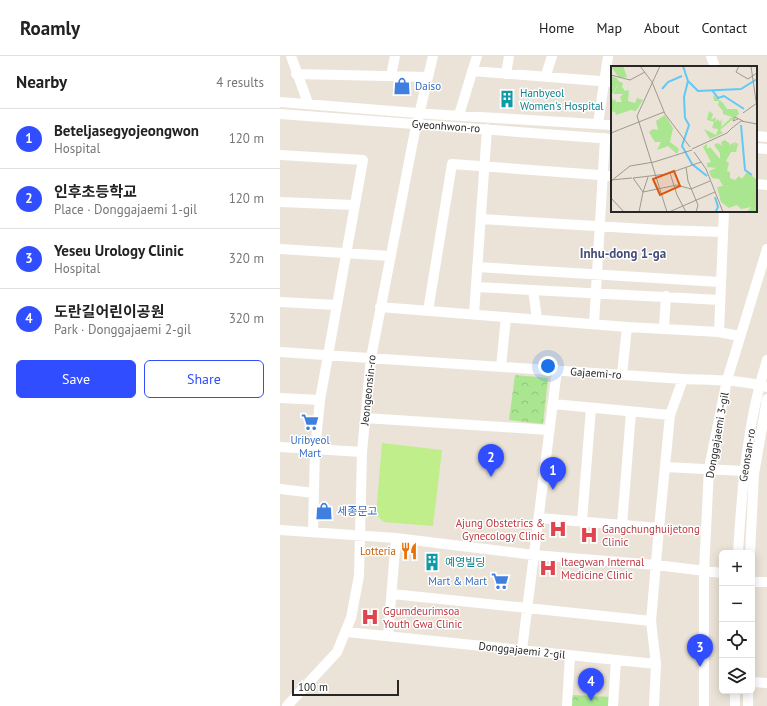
<!DOCTYPE html>
<html lang="en">
<head>
<meta charset="utf-8">
<style>
	:root { --surface:#fff; --page:#f6f6f6; --text:#222; --muted:#767676; --line:#e0e0e0; --accent:#304eff }
	body { margin:0; font-family:"PT Sans","Noto Sans KR",sans-serif; background:var(--page); color:var(--text) }
	.controls { position:absolute; right:12px; bottom:12px; display:grid; overflow:hidden; border-radius:6px; box-shadow:0 2px 10px #0003 }
	.controls button { width:36px; height:36px; display:grid; place-items:center; padding:0; border:0; border-bottom:1px solid var(--line); background:var(--surface); color:var(--text); font:20px sans-serif }
	.scale { position:absolute; left:12px; bottom:10px; width:107px; box-sizing:border-box; padding-left:4px; border:2px solid #272727; border-top:0; font-size:11px; line-height:14px; white-space:nowrap; color:#272727; -webkit-text-stroke:3px #fff; paint-order:stroke }
	.you { position:absolute; left:268px; top:310px; width:14px; height:14px; margin:-10px; border:3px solid #fff; border-radius:50%; background:#1a73e8; box-shadow:0 0 0 6px #1a73e833 }
	.badge { display:grid; place-items:center; width:26px; height:26px; border-radius:50%; background:var(--accent); color:#fff; font-size:13px; font-weight:700 }
	.pin { position:absolute; translate:-50% -33px; filter:drop-shadow(0 1px 2px #0008) }
	.pin::after { content:''; position:absolute; top:21px; width:14px; height:12px; background:inherit; clip-path:polygon(0 0,100% 0,50% 100%) }
	.list { margin:0; padding:0; list-style:none }
	h2 { display:flex; justify-content:space-between; align-items:center; height:52px; margin:0; padding:0 16px; font-size:17px }
	h2 small { font-size:13px; font-weight:400; color:var(--muted) }
	.list li { display:grid; grid-template-columns:26px 1fr auto; gap:12px; align-items:center; box-sizing:border-box; height:60px; padding:0 16px; border-top:1px solid var(--line) }
	.list b { display:block; font-size:15px; white-space:nowrap }
	.list p { margin:0; font-size:13px; white-space:nowrap; color:var(--muted) }
	.list em { font-size:13px; font-style:normal; color:var(--muted) }
	.actions { display:flex; gap:8px; padding:12px 16px }
	.actions a { flex:1; padding:9px 0; border:1px solid var(--accent); border-radius:6px; text-align:center; font-size:14px; color:var(--accent) }
	.actions .main { background:var(--accent); color:#fff }
	.icon { flex:none; width:22px; height:22px; fill:none; stroke:currentColor; stroke-width:2; stroke-linecap:round; stroke-linejoin:round }
	.map { position:relative; flex:none; width:487px; height:650px; overflow:hidden }
	header { display:flex; align-items:center; gap:24px; box-sizing:border-box; height:56px; padding:0 20px; background:var(--surface); border-bottom:1px solid var(--line) }
	header strong { font-size:19px }
	nav { display:flex; gap:22px; margin-inline-start:auto; font-size:14px }
	main { display:flex }
	aside { flex:1; background:var(--surface) }
	.map>svg:first-child { display:block }
	.park { fill:url(#park-crowns) }
	.pitch { fill:#c0ee8a }
	.lines { fill:none; stroke-linecap:round; stroke-linejoin:round }
	.minor { stroke:#fff; stroke-width:10 }
	.labels { text-anchor:middle; dominant-baseline:central; stroke-width:3; stroke-linejoin:round; paint-order:stroke }
	.shop-label { font-size:11px; fill:#366cbe; stroke:#fff; text-anchor:start }
	.culture-label { font-size:11px; fill:#0d838f; stroke:#fff; text-anchor:start }
	.street-label { font-size:11px; fill:#272727; stroke:#fff }
	.health-label { font-size:11px; fill:#be3a42; stroke:#fff; text-anchor:start }
	.food-label { font-size:11px; fill:#c56008; stroke:#fff; text-anchor:end }
	.quarter-label { font-size:13px; font-weight:bold; fill:#454d7a; stroke:#fff }
	.inset-river { fill:none; stroke:#62c8f5; stroke-width:2 }
	.inset-road { fill:none; stroke:#9d9891; stroke-width:1 }
	.view { fill:#de560d; fill-opacity:0.15; stroke:#de560d; stroke-width:2 }
	.inset-edge { fill:none; stroke:#272727; stroke-width:2 }
</style>
</head>
<body>
<header>
<strong>Roamly</strong>
<nav><a>Home</a><a>Map</a><a>About</a><a>Contact</a></nav>
</header>
<main>
<aside>
<h2>Nearby<small>4 results</small></h2>
<ul class="list">
<li><span class="badge">1</span><div><b>Beteljasegyojeongwon</b><p>Hospital</p></div><em>120 m</em></li>
<li><span class="badge">2</span><div><b>인후초등학교</b><p>Place · Donggajaemi 1-gil</p></div><em>120 m</em></li>
<li><span class="badge">3</span><div><b>Yeseu Urology Clinic</b><p>Hospital</p></div><em>320 m</em></li>
<li><span class="badge">4</span><div><b>도란길어린이공원</b><p>Park · Donggajaemi 2-gil</p></div><em>320 m</em></li>
</ul>
<div class="actions"><a class="main">Save</a><a>Share</a></div>
</aside>
<div class="map">
<svg width="487" height="650" viewBox="0 0 487 650">
	<defs>
		<pattern id="park-crowns" width="20" height="18" patternUnits="userSpaceOnUse"><rect width="20" height="18" fill="#a9e68f"/><path d="M2 6a3 3 0 1 1 6 0M12 15a3 3 0 1 1 6 0" fill="none" stroke="#91c57b"/></pattern>
	</defs>
	<rect width="100%" height="100%" fill="#ebe3d7"/>
	<!-- park -->
	<path class="park" d="M235 319 268 322 263 368 229 364Z
		M292 639 331 641 330 650H291Z"/>
	<!-- pitch -->
	<path class="pitch" d="M102 387 162 394 153 470 104 466 96 459Z"/>
	<g class="lines">
		<!-- minor -->
		<path class="minor" d="M11 0 28 47
			M431 0 435 11
			M192 15 332 26
			M16 18 148 21
			M226 18 229 0
			M266 19 272 0
			M111 20 115 0
			M0 46 149 58 332 69
			M0 58 332 83
			M179 59 197 0
			M318 68 328 0
			M476 80 487 81
			M476 92 487 93
			M0 99 83 104 40 344 35 394 33 476
			M476 128 487 129
			M0 146 74 149
			M201 163 382 174 443 176
			M0 193 111 200
			M197 211 440 226
			M196 231 440 244
			M253 234 257 263
			M0 246 56 249
			M100 251 347 271 439 276 459 280
			M148 255 172 108 332 120
			M194 258 207 73
			M314 268 325 82
			M384 272 386 240
			M439 276 444 155
			M0 296 403 323C431 324 459 323 487 331
			M221 311 226 261
			M342 319 347 271
			M0 342 40 344
			M273 348 390 359
			M85 362 269 374
			M0 391 82 396
			M385 411 464 415
			M0 433 34 437
			M259 462 379 472
			M302 465 311 352
			M342 469 351 356
			M0 474 116 482 254 499 376 509 442 517
			M458 497C462 432 467 366 487 304
			M470 497 474 418 487 343
			M472 526H487
			M112 538 371 565
			M67 576 376 608
			M108 580 116 482
			M242 594 277 314
			M472 626 487 627
			M468 635V650
			M7 650 57 596 71 562 79 520 82 396 91 302 134 80 153 0
			M287 650 290 599
			M333 650 336 604
			M374 650 376 608 371 565 379 472 390 359 403 323
			M424 650V516L429 412 447 324 487 193
			M455 650V635"/>
	</g>
	<!-- icons -->
	<defs>
		<g id="shop-bare" transform="scale(1.38)"><path d="M-5-2.5h2.3a2.7 3.5 0 0 1 5.4 0H5L5.5 6h-11ZM-1.5-2.5h3a1.5 2.3 0 0 0-3 0Z" fill="#3f7fe0" stroke="#fff" stroke-width="2.5" paint-order="stroke"/></g>
		<g id="building-bare" transform="scale(1.38)"><path d="M-4-6H4V6H1V3H-1V6H-4ZM-2.5-4.3h1.7v1.8h-1.7ZM.8-4.3h1.7v1.8H.8ZM-2.5-1h1.7V.8h-1.7ZM.8-1h1.7V.8H.8Z" fill="#0f9aa8" stroke="#fff" stroke-width="2.5" paint-order="stroke"/></g>
		<g id="supermarket-bare" transform="scale(1.38)"><path d="M-6-5.5h2.5l.6 2H6L4.5 2H-2.5L-4.4-4H-6ZM-1.5 3.2a1.3 1.3 0 1 0 .1 0ZM3 3.2a1.3 1.3 0 1 0 .1 0Z" fill="#3f7fe0" stroke="#fff" stroke-width="2.5" paint-order="stroke"/></g>
		<g id="hospital-bare" transform="scale(1.38)"><path d="M-5-5h3v3.5h4V-5h3V5h-3V1.5h-4V5h-3Z" fill="#e0444e" stroke="#fff" stroke-width="2.5" paint-order="stroke"/></g>
		<g id="restaurant-bare" transform="scale(1.38)"><path d="M-5-6h1v4h1v-4h1v4h1v-4h1v5L-1.5 .5V6h-2V.5L-5-1ZM5-6V6H3V1.5H1.5Q1.5-4 5-6Z" fill="#e8710a" stroke="#fff" stroke-width="2.5" paint-order="stroke"/></g>
	</defs>
	<g fill-rule="evenodd">
		<use href="#shop-bare" x="122" y="30"/>
		<use href="#building-bare" x="227" y="43"/>
		<use href="#supermarket-bare" x="30" y="366"/>
		<use href="#shop-bare" x="44" y="455"/>
		<use href="#hospital-bare" x="278" y="473"/>
		<use href="#hospital-bare" x="309" y="479"/>
		<use href="#restaurant-bare" x="129" y="495"/>
		<use href="#building-bare" x="152" y="506"/>
		<use href="#hospital-bare" x="268" y="512"/>
		<use href="#supermarket-bare" x="220" y="525"/>
		<use href="#hospital-bare" x="90" y="561"/>
	</g>
	<g class="labels">
		<!-- shop labels -->
		<g class="shop-label">
			<text x="135" y="30">Daiso</text>
			<text x="30" y="384" text-anchor="middle">Uribyeol<tspan x="30" dy="13">Mart</tspan></text>
			<text x="57" y="455">세종문고</text>
			<text x="207" y="525" text-anchor="end">Mart &amp; Mart</text>
		</g>
		<!-- culture labels -->
		<g class="culture-label">
			<text x="240" y="37">Hanbyeol<tspan x="240" dy="13">Women's Hospital</tspan></text>
			<text x="165" y="506">예영빌딩</text>
		</g>
		<!-- street labels -->
		<g class="street-label">
			<text transform="translate(166 70) rotate(4)">Gyeonhwon-ro</text>
			<text transform="translate(316 317) rotate(4)">Gajaemi-ro</text>
			<text transform="translate(88 334) rotate(-84)">Jeongeonsin-ro</text>
			<text transform="translate(437 379) rotate(-80)">Donggajaemi 3-gil</text>
			<text transform="translate(467 399) rotate(-81)">Geonsan-ro</text>
			<text transform="translate(242 594) rotate(6)">Donggajaemi 2-gil</text>
		</g>
		<!-- health labels -->
		<g class="health-label">
			<text x="265" y="467" text-anchor="end">Ajung Obstetrics &amp;<tspan x="265" dy="13">Gynecology Clinic</tspan></text>
			<text x="322" y="473">Gangchunghuijetong<tspan x="322" dy="13">Clinic</tspan></text>
			<text x="281" y="506">Itaegwan Internal<tspan x="281" dy="13">Medicine Clinic</tspan></text>
			<text x="103" y="555">Ggumdeurimsoa<tspan x="103" dy="13">Youth Gwa Clinic</tspan></text>
		</g>
		<!-- food labels -->
		<g class="food-label">
			<text x="116" y="495">Lotteria</text>
		</g>
		<!-- quarter labels -->
		<g class="quarter-label">
			<text x="343" y="197">Inhu-dong 1-ga</text>
		</g>
	</g>
	<!-- overview -->
	<g transform="translate(331 10)">
		<rect width="146" height="146" fill="#ebe3d7"/>
		<path d="M0 0H12L16 11 8 12ZM7 15 12 17 11 21 14 25 18 24 17 35 24 37 26 32 32 34 25 45 20 44 5 49 4 46 0 45V30L3 35 4 33 5 36H11L9 31 12 28H2L7 19ZM102 29 112 37 116 43H126L128 48 109 64 112 67 99 73 93 63 105 69 107 63 101 62 103 56 96 54 98 45 102 48 100 54 105 51 104 56 107 53 109 56 111 53 110 61 121 51 112 48V45L107 39 108 35H103ZM54 49 62 62 59 76 68 83 66 88 57 80 46 84 50 76H44L39 68 38 66 42 63 47 64 45 55ZM114 74 119 78 118 80 123 76V81L124 76 127 78 125 86H120L115 95 118 97 116 105 119 106V112L124 114 128 110 131 113 136 106 146 114V146H136L140 141 130 143 126 139 118 142 110 136 106 121 112 120 108 113 101 112 98 105 105 102 96 101V97L100 96 92 81 96 78V83L99 81 109 93V87L103 79 107 77 111 80 110 76Z" fill="#a9e68f"/>
		<path d="M0 10 6 12 8 17 1 28Z" fill="#a9e68f"/>
		<path class="inset-river" d="M72 0 77 15 87 25 130 23 146 13M77 15 73 31 74 52 78 59 71 80 81 98 96 110M51 23 57 16 71 10M101 24 107 32 113 30 133 43M130 59 134 104 141 109M104 131 107 141 105 145"/>
		<path class="inset-road" d="M29 0 41 16 54 48 79 81M49 0 26 50 56 146M128 0 125 6 137 13 146 7M140 0 146 42M0 9 19 14 34 6M132 47 146 37M127 53 122 55 124 51 132 55M121 62 130 55 146 58M0 67 53 46M81 83 116 67 122 61M83 86 95 103 112 146M75 101 77 115 87 139 85 146M59 107 66 129 75 146M22 112 56 108 90 96M22 112 32 126M0 114 21 112M0 115 19 100 43 96 81 84M32 126 66 119 80 123 99 115M32 126 37 111M0 132 13 146M28 146 32 126M58 146 104 126"/>
		<path class="view" d="M63 105 69 120 49 129 42 113Z"/>
		<rect width="146" height="146" class="inset-edge"/>
	</g>
</svg>
<div class="controls">
<button>+</button>
<button>−</button>
<button><svg class="icon" aria-label="locate" viewBox="0 0 24 24"><circle cx="12" cy="12" r="6"/><path d="M12 2v4M12 18v4M2 12h4M18 12h4"/></svg></button>
<button><svg class="icon" aria-label="layers" viewBox="0 0 24 24"><path d="M12 4l9 5-9 5-9-5zM3 14l9 5 9-5"/></svg></button>
</div>
<div class="scale">100 m</div>
<div class="you"></div>
<div class="pin badge" style="left:273px;top:434px">1</div>
<div class="pin badge" style="left:211px;top:421px">2</div>
<div class="pin badge" style="left:420px;top:611px">3</div>
<div class="pin badge" style="left:311px;top:645px">4</div>
</div>
</main>
</body>
</html>
